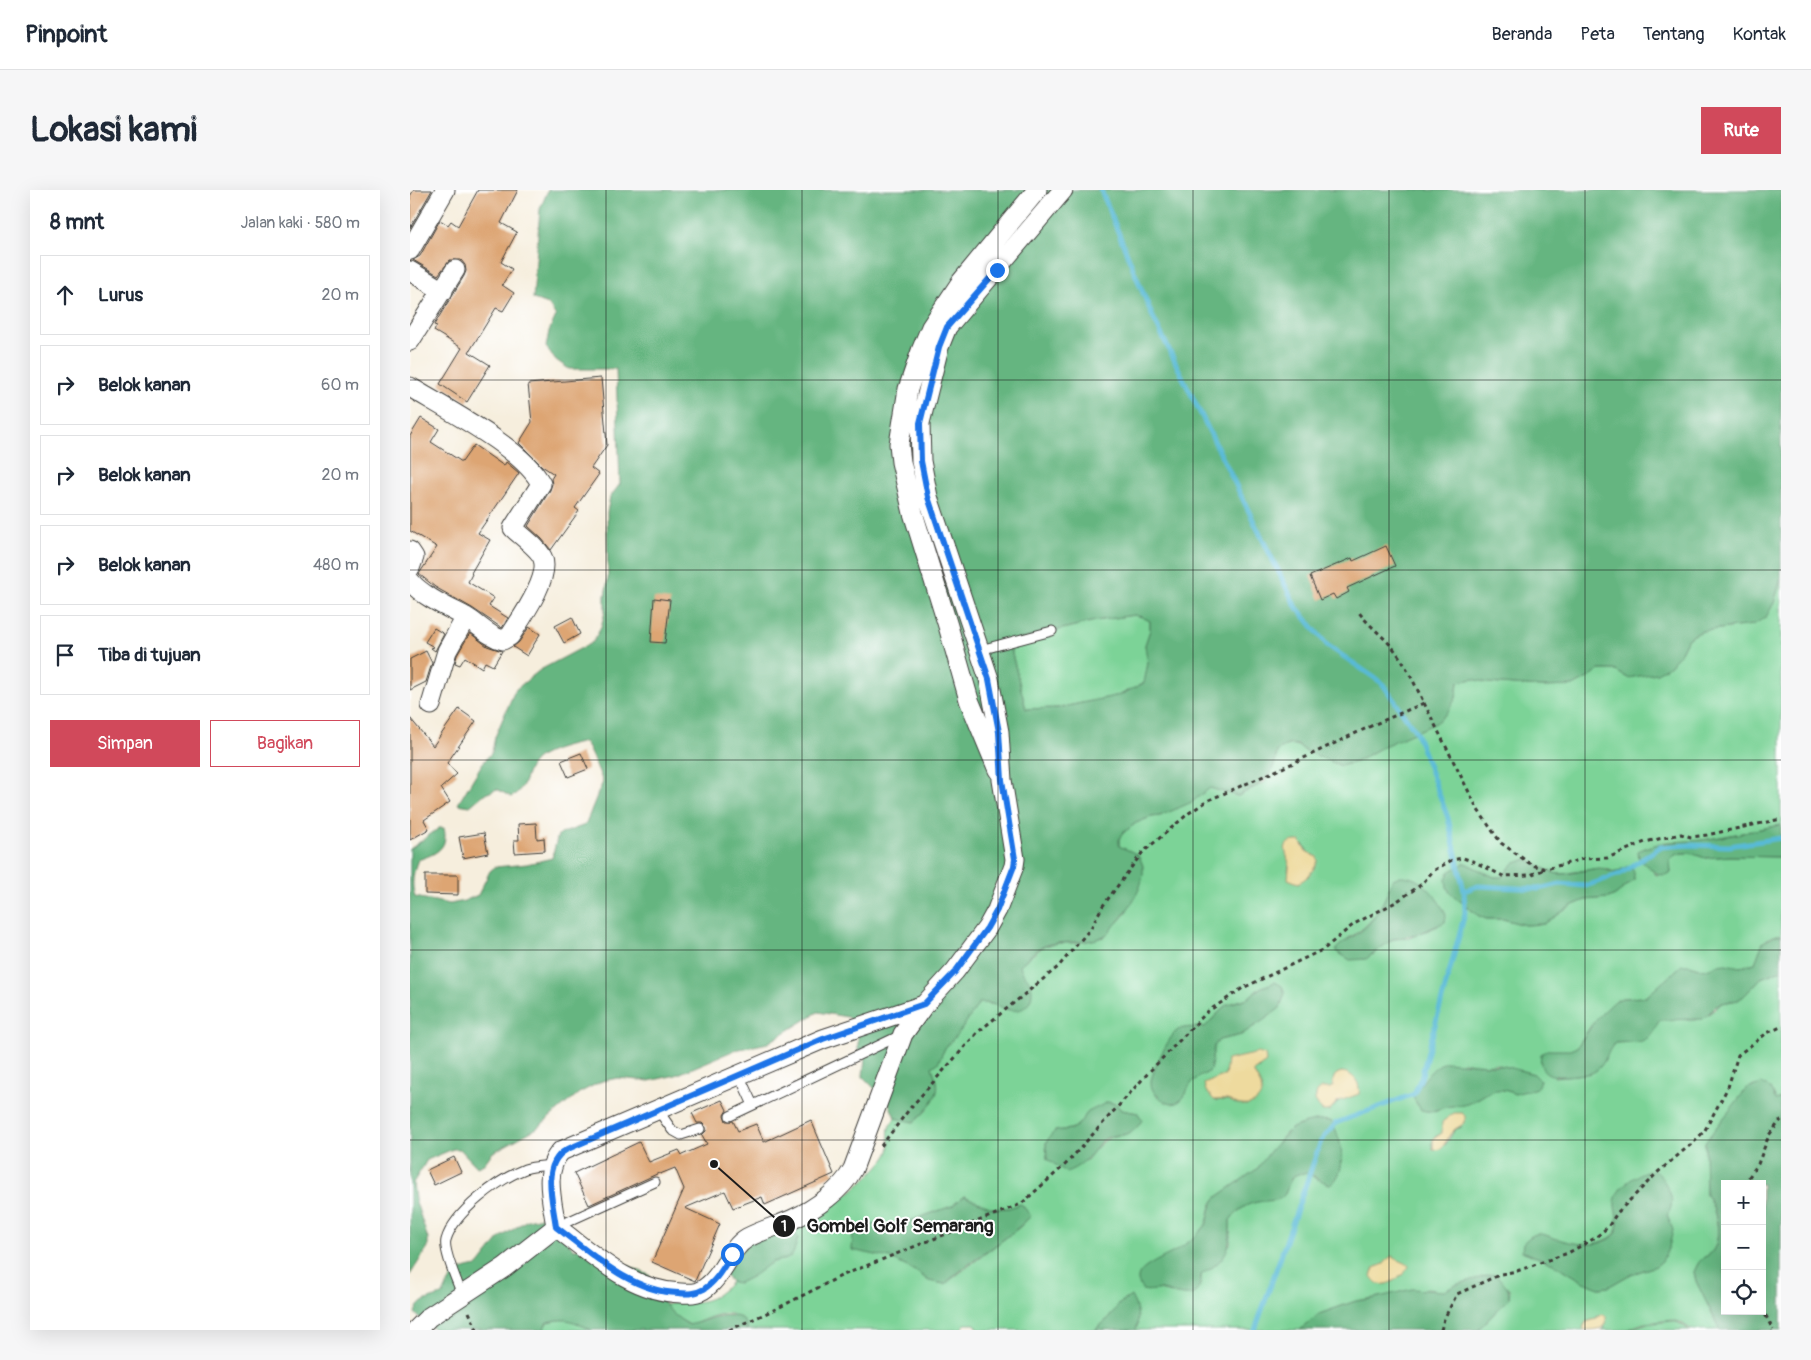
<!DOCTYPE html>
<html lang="id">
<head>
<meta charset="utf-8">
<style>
	:root { --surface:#fff; --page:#f6f6f7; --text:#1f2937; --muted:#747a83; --line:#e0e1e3; --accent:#d1495b }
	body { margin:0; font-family:Pangolin,sans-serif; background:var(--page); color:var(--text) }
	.controls { position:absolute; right:15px; bottom:15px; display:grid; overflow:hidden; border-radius:0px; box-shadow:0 5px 20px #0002 }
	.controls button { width:45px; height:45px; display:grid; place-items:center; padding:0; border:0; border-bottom:1px solid var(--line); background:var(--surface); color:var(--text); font:25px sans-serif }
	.stop { position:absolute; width:15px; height:15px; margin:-11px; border:4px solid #1a73e8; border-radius:50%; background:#fff }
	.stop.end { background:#1a73e8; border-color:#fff; box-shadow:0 1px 5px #0008 }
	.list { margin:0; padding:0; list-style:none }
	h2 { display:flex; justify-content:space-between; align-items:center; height:65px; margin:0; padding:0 20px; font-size:21px }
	h2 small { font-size:16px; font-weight:400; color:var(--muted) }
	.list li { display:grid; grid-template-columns:32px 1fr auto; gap:15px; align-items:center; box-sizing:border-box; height:80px; margin:0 10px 10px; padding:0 10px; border:1px solid var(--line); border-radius:0px }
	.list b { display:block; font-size:19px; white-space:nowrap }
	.list em { font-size:16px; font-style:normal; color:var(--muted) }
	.actions { display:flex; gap:10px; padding:15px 20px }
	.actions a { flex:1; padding:11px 0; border:1px solid var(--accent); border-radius:0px; text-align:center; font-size:18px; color:var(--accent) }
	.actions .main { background:var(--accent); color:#fff }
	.icon { flex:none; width:28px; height:28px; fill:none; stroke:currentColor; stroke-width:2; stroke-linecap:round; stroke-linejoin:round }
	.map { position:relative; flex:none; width:1371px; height:1140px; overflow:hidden; border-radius:0px }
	header { display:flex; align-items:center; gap:30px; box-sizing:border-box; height:70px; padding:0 25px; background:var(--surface); border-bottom:1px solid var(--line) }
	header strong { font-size:24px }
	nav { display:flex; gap:28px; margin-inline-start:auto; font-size:18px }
	.intro { display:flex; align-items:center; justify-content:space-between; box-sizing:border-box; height:120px; padding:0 30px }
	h1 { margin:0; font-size:35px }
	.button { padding:12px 22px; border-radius:0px; background:var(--accent); color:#fff; font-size:18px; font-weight:700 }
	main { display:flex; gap:30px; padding:0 30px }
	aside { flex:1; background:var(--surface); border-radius:0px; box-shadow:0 5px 20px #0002 }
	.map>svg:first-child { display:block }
	.green { fill:#7cd397; stroke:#4c785a; fill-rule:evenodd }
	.forest { fill:#65b580; stroke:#40684e; fill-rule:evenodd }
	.sand { fill:#eeda9e; stroke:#857b5d }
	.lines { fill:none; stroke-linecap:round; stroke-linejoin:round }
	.stream { stroke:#58bad6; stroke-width:5 }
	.building { fill:#dda573 }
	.lane-casing { stroke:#3d3c39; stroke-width:11 }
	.street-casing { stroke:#3d3c39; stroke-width:21 }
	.path { stroke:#3d3c39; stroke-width:3; stroke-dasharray:4 4; stroke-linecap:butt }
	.lane { stroke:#fff; stroke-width:9 }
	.street { stroke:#fff; stroke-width:19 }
	.route { stroke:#1a73e8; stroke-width:6 }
	.grid { fill:none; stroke:#1c1c1c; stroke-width:1; stroke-opacity:0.55 }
	.leader { fill:none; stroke:#1c1c1c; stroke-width:2 }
	.callout-dot { fill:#1c1c1c; stroke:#fff; stroke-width:2 }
	.mark-label { font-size:15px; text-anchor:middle; font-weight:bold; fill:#fff }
	.callout-label { font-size:19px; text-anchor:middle; font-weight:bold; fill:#1c1c1c; stroke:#fff; stroke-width:4; stroke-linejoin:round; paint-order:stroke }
</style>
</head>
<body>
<header>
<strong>Pinpoint</strong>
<nav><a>Beranda</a><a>Peta</a><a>Tentang</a><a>Kontak</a></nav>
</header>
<div class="intro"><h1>Lokasi kami</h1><a class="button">Rute</a></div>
<main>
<aside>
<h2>8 mnt<small>Jalan kaki · 580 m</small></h2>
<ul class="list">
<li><svg class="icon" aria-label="ahead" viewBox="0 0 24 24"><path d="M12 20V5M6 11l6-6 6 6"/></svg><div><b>Lurus</b></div><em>20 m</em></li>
<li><svg class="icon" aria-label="right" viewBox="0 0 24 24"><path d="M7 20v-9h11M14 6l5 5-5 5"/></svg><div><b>Belok kanan</b></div><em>60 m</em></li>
<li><svg class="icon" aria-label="right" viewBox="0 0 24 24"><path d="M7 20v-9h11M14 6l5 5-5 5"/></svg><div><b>Belok kanan</b></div><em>20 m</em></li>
<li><svg class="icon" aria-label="right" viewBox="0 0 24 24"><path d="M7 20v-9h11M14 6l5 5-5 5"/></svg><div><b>Belok kanan</b></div><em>480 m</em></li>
<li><svg class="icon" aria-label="arrive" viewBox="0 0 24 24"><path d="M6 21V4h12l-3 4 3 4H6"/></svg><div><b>Tiba di tujuan</b></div></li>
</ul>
<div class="actions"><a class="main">Simpan</a><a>Bagikan</a></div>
</aside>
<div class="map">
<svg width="1371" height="1140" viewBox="0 0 1371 1140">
	<rect width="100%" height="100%" fill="#fff"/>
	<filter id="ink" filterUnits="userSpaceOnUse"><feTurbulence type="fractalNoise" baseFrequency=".02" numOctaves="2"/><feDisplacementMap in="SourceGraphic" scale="10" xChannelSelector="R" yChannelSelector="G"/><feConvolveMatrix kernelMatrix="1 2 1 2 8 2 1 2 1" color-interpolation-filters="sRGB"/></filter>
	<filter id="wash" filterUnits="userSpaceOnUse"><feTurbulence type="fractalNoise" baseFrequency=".0096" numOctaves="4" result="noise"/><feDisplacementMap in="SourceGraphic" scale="20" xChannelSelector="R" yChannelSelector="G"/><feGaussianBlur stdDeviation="1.12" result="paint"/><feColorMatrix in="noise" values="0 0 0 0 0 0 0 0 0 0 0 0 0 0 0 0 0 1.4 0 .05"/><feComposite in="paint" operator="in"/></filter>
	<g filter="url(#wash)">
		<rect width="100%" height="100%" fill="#f6eedd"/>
		<!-- green -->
		<path class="green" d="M1371 388V635C1342 640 1315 647 1286 651 1275 653 1263 650 1251 653 1244 655 1235 664 1229 669L1236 673 1246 685 1261 683 1259 671 1265 665 1273 663H1281L1295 668 1320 666 1371 667V745C1351 745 1352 760 1345 773L1330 777 1308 775 1294 780 1280 775 1266 780 1254 792 1236 807 1212 808 1205 811 1182 834 1167 857 1161 860 1144 887 1166 885 1192 873 1199 859 1205 853 1228 852 1242 844 1244 837 1250 830 1258 829 1286 830 1299 824 1312 813 1328 810 1334 806 1351 788 1371 780V908L1366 910 1363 903 1321 919 1295 952 1296 1004C1306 1018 1314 1048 1301 1063 1299 1066 1294 1066 1292 1069 1288 1072 1286 1078 1284 1082L1286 1091 1310 1140H1282L1270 1132 1262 1130 1234 1133 1215 1140H1191L1194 1138 1189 1125 1183 1130 1176 1132 1173 1138 1174 1140H1068L1099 1108 1100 1101 1089 1088 1048 1094 1034 1102 1018 1099 946 1111 909 1124 890 1140H726L728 1134 709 1114 699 1128 685 1140H569L565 1134H555L551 1140H337V1135C333 1133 328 1127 324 1125 310 1120 292 1132 280 1135L264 1126 254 1115C284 1108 297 1120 321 1092 338 1094 346 1079 361 1073 365 1071 371 1070 377 1069L388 1048 384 1041C404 1031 473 981 479 961 481 954 477 945 479 938 480 935 483 931 485 928L503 932C514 926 531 905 527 892 526 887 523 882 522 877L528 872 535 858 551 840 569 812 586 815 600 820 611 783 609 775 634 756 649 753H666L694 747 716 723 733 676C728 662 721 663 709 656V649L713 643 726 633 741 627 750 626 800 598 828 606 855 592 866 569 867 561C876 554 885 552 894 560L946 572 974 556 1046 508 1048 492 1063 489 1078 493 1131 497 1163 496 1176 489 1189 480H1204L1218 488 1271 462 1278 448 1292 441 1343 435 1364 413ZM893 654 906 675 900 680 898 687 878 681 879 674ZM1055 673 1084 687H1092L1103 674 1132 677 1143 683 1151 684 1189 678 1197 679 1224 690 1205 705 1199 708 1175 710 1161 716 1134 734 1115 735 1093 729H1077L1069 726 1040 703ZM983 690 1012 694 1018 700 1028 736 999 748 983 749 977 752 963 765 937 749C963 735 973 716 983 690ZM865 792 870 818 831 845 809 850 804 856 800 881 785 889 780 895 748 908C741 897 739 892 745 880L786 838 795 837 816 815 838 808 850 798ZM1053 872 1069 875 1086 874 1124 884 1105 904C1098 901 1091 898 1082 900 1077 902 1074 905 1069 908 1059 913 1049 915 1039 916 1034 917 1029 920 1024 921 1013 923 1004 915 1004 904ZM850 878 843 881 850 895 826 914 819 910H804L795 894 815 885ZM932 882 931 910 922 918 920 898 923 896C923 887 924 884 932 882ZM706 914 711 920 728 923 714 945C695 945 687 957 677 970L637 969 636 953 645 941 661 939 668 935 678 922ZM911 930 909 990C888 976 882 983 875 1004L838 1014 825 1024 820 1030V1054L804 1076 797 1080 791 1085V1094L766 1104 744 1099 734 1079C754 1067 782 1055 795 1036 801 1026 797 1017 807 1007L847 979 876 943 889 935ZM1052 937 1045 939 1036 954 1023 960 1022 953 1026 946ZM554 1006 584 1019 599 1018 611 1014 621 1026 610 1037 535 1094 519 1091 507 1082 480 1068 454 1034 486 1036 542 1016ZM1207 1023 1246 1076 1219 1085 1198 1097 1190 1098 1174 1092 1148 1076 1112 1061 1135 1045C1145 1049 1159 1054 1169 1055 1180 1056 1201 1051 1206 1042 1210 1036 1206 1030 1207 1023Z
			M724 425 731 426 740 431V440L735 455 738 473 735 493 710 505 648 518 616 519 599 452 685 431Z
			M154 1129 162 1130 181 1140H133L137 1132Z
			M1262 1131 1269 1133 1280 1140H1218L1235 1134Z"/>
		<!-- forest -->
		<path class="forest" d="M138 0H1371V388L1364 413 1356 427 1343 435 1292 441 1278 448 1271 462 1261 475 1247 483 1218 488 1204 480H1189L1176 489 1163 496 1131 497 1078 493 1063 489 1048 492 1046 508 1037 523 1026 533 974 556 946 572 931 576 894 560 888 555 880 554 873 557 867 561C864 589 850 594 828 606L800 598 782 612 750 626 741 627 726 633 713 643 709 649V656C716 660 724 661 729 667 743 687 718 721 705 735 702 739 698 744 694 746 676 756 650 749 634 756 625 760 617 769 610 775 612 786 618 786 621 795 625 810 616 823 600 820 595 820 590 816 585 815 580 813 575 813 569 813L551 840 535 858 528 873 522 877C523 882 526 887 527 892 531 905 514 925 503 932L485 928 476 906 464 898 453 887C453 879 456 873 454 865L448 860V845L443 831 437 827 408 822 358 853 325 860 266 885 239 891 208 888 192 891 169 903 127 938 82 963 74 974 67 977 50 959H43L17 970 3 993 5 1009 18 1049V1057L0 1085V659L29 638H34C39 659 25 664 8 670 3 680 1 696 5 707L40 714 54 711 68 705 80 681 85 677 117 674 142 668 148 645 175 635C182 620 186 606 193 592 188 578 181 565 175 552 162 555 133 561 124 572 113 584 119 596 101 607L87 599 73 605 60 616 48 614 72 574 82 562 85 547 105 500 130 480 183 452 191 437 195 422V406L198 389 197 322 200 307 210 294 206 179H159L146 170 136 157 139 141 146 126 138 114 123 109 130 19ZM724 425 732 427 740 431V440L735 455 738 473 734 493 710 505 648 518 616 519 599 452 685 431Z
			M1371 635V667L1320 666 1295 668 1281 663H1273L1265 665 1260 670 1261 683C1245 690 1241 676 1229 669L1228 661C1253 649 1273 653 1299 649 1323 646 1347 639 1371 635Z
			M1117 669C1127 674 1138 683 1149 684 1168 685 1185 673 1204 683L1218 676 1224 681V690L1205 705 1198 708 1175 710 1161 716 1134 734 1115 735 1093 729H1076L1069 726 1040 703 1037 697 1036 689 1039 682 1055 673 1084 687H1092L1103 674Z
			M990 686C1011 685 1028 707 1036 725L1035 732 1006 745 983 749 956 769 940 770 927 762 926 759C934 750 943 748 952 740 967 728 976 707 983 689Z
			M1367 745H1371V780L1351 788 1334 806 1328 810 1312 813 1305 817 1293 829 1250 830C1246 835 1245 840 1241 845 1232 856 1217 851 1205 853 1197 861 1196 872 1188 879 1182 885 1173 884 1166 885 1149 887 1127 889 1131 864L1137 860H1160L1167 857 1187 828 1205 811 1212 808 1236 807 1272 775H1280L1294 780 1308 775 1316 774 1330 777 1345 773 1353 752Z
			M865 792 872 796 875 803 870 818 857 828 831 845 809 850 804 856 800 881C794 885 785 888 781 894 776 900 776 908 768 912 763 915 759 914 754 911 748 907 741 901 741 893 741 883 759 845 768 840 775 836 787 838 795 837L816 815 838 808 850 798Z
			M1035 872 1094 876 1124 884 1130 890 1127 898 1105 904C1082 893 1077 906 1057 914 1052 916 1047 915 1042 916 1028 917 1026 924 1011 920L1004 909V904C1013 892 1021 877 1035 872Z
			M1352 894 1359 897 1366 910 1371 908V1140H1310L1286 1091 1284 1082C1286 1078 1288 1072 1292 1069 1294 1066 1299 1066 1301 1063 1314 1048 1306 1018 1296 1004L1295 952 1337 898ZM1315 994H1352V1121H1315Z
			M698 912 706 914 711 920 728 923 732 930C719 953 707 939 692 951 689 953 686 958 684 961 676 970 668 978 656 982L637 969 636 953 640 946 645 941 661 939 668 935 678 922Z
			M911 930 921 931C932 948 939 982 920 995 910 991 899 980 888 984 876 987 880 1002 871 1008 867 1011 861 1010 856 1011 840 1012 830 1017 820 1030 820 1049 821 1063 804 1076 800 1080 795 1081 791 1085 790 1115 771 1104 751 1100 744 1099 739 1102 732 1100 730 1095 726 1091 729 1085 733 1075 761 1065 770 1058 779 1052 790 1043 796 1035 801 1025 798 1017 807 1007L847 979 861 960 882 938 896 933Z
			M1242 980 1248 982C1257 996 1268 1010 1257 1025L1263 1040 1259 1057 1252 1071 1246 1076 1219 1085 1198 1097 1189 1098 1174 1092 1148 1076 1112 1061 1113 1053C1117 1049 1120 1046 1126 1044 1132 1043 1138 1046 1144 1048 1162 1053 1184 1059 1201 1048 1213 1040 1206 1026 1205 1016 1204 996 1226 985 1242 980Z
			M554 1006 584 1019 599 1018 611 1014 621 1026C595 1052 562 1069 535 1094L519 1091 507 1082 480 1068 442 1060 443 1045 454 1034 486 1036 542 1016Z
			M132 1027 164 1059 190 1056 217 1075 239 1085C252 1110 254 1120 279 1135 300 1130 311 1121 332 1128L337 1136V1140H181C164 1131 157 1127 137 1132L133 1140H27L16 1135 5 1123C9 1108 21 1110 33 1104 42 1085 46 1079 68 1076L90 1048 117 1030Z
			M377 1037 384 1041 388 1048 383 1064 377 1069 362 1072 343 1086 329 1093 321 1092 310 1080 307 1072C317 1044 352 1042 377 1037Z
			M1083 1084C1092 1090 1100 1096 1099 1108L1068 1140H890L909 1124 946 1111 961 1109 1002 1099 1034 1101 1048 1094Z
			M721 1106C727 1117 730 1127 726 1140H685L699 1128 709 1114Z"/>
		<!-- sand -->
		<path class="sand" d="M890 651 896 661 907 667 908 671C904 680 897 689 888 693L878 689C878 685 879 681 879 677 880 667 865 650 890 651Z
			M848 863 855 865 856 872 843 881C845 886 849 891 851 896 854 908 843 917 832 915 827 915 824 912 820 911 816 909 809 910 804 910L796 901 794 894 815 885 817 870Z
			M932 882C943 883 951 893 949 904L927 912 919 921H912L905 910 907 902 912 898H920L923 896C923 887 924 884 932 882Z
			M1044 923H1052L1055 926C1056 936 1049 935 1043 941 1035 948 1036 961 1023 960V949L1032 943V932Z
			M982 1066C987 1071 995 1071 999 1076 996 1084 979 1097 969 1094 966 1093 963 1089 961 1086L964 1078 974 1074 979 1068Z
			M1193 1124 1196 1126C1197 1140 1187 1140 1174 1140L1173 1138 1176 1132 1183 1130Z"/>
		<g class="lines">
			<!-- stream -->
			<path class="stream" d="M691 0 742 125 885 415 917 455 972 493 1006 542 1038 628 1054 701 1055 723 1011 888 1004 904 926 933 911 951 845 1140
				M1054 701 1068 696 1128 699 1150 694 1176 696 1210 684 1250 657 1280 655 1319 656 1371 648"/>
		</g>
		<g id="blocks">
			<!-- building -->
			<path class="building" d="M4 0H22L0 38V6Z
				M68 0H108L91 33 107 42 91 72 102 79 92 95 104 103 93 121 86 118 59 162 80 175 57 212 30 194 52 158 24 141 27 136 24 135 54 86 56 81 55 75 51 70H40L28 85 3 70 10 66 30 30 38 35 41 31 48 36Z
				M191 188 197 255 181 278 189 284 165 318 169 321 141 360 132 349 118 336 140 300 142 294 141 289 144 284 132 276 109 253 122 232 118 194Z
				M11 228 29 239 21 252 52 272 64 255 94 276 96 272 109 283 68 343 80 350 61 383 62 384 58 392 84 408 79 416 98 428 92 438 62 418 25 397 9 384 27 357 0 341V246Z
				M976 356 985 376 937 398 939 402 926 409 923 404 910 410 900 386 942 368 943 371Z
				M244 408 260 410 255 453 241 452Z
				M162 427 170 444 154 453 145 436Z
				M119 437 130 444 117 466 103 457 109 452Z
				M24 438 34 444 25 461 21 458 24 457 15 452Z
				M60 443 77 456 92 461 83 476 75 472 72 478 55 467 50 475 45 473 47 465Z
				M16 461 22 473 16 492 0 500V469Z
				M49 519 66 531 37 573 47 584 31 598 40 612 14 630 19 639 0 650V528L23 556Z
				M171 563 178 579 158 587 151 571Z
				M126 633 127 649 134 648 135 661 105 663 104 650H109L108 634Z
				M74 643 78 663 53 668 49 647Z
				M15 685H48V705L15 704Z
				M312 910 317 920 314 925 316 931H323L328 941 346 934 354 952 401 930 424 984 355 1015 352 1007 323 1018 315 1001 275 1018 310 1034 285 1091 242 1072 274 999 265 978 250 984 249 983 179 1015 164 983 229 952 239 972 269 960 272 965 297 954 292 945 296 941V937L292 933H287L282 923Z
				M44 967 51 982 24 995 17 980Z"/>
		</g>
	</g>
	<g filter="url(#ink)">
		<use href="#blocks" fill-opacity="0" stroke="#3d3c39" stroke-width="1"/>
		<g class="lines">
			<!-- lane casing -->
			<g class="lane-casing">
				<path id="lane" d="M570 460 642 441
					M329 885 343 915
					M248 920 262 940 271 945 290 939
					M320 926 491 845
					M146 1037 245 992
					M52 1105C48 1093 33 1061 36 1050 44 1022 89 989 115 979 123 976 134 976 142 975"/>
			</g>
			<!-- street casing -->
			<g class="street-casing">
				<path id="street" d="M0 60 35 0
					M0 81 33 101
					M0 151 45 80
					M0 197C34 218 114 259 131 294L103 338C111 346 130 359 133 369 140 389 110 430 100 446L93 450C79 447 68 434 56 427 39 418 12 406 0 391
					M0 361 4 367 0 378
					M21 515 37 461 56 427
					M588 580 559 510 538 436 503 323 491 272 489 254 498 199 511 161 521 137 551 92 627 0
					M146 1037C184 1065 222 1102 271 1103 283 1104 291 1103 299 1095 315 1082 320 1058 337 1048 352 1040 368 1036 383 1029 405 1019 432 1000 443 979L493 844 514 815
					M6 1140 19 1127 95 1077 146 1037C143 1013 132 981 151 961L413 849 514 815 545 781 577 738 587 720 604 676 605 669 592 590 589 542 579 489 518 307 511 271 510 233 529 157 537 137 653 0"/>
			</g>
			<!-- path -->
			<path class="path" d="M1014 513 1068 620 1091 653 1122 675 1136 679 1173 669 1197 668 1235 652 1271 644 1281 647 1297 645 1371 629
				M471 956 501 917 568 842 648 777 681 738 692 717 732 663 779 623 799 610 879 575 963 535 1014 513C1005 495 996 474 983 458 972 445 958 435 948 421
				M1334 994 1348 974 1359 945 1371 930
				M1352 1118 1363 1140
				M59 1122 67 1140
				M319 1140 368 1118 431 1086 611 1014 656 974 739 882 797 822 833 798 914 759 944 734 986 712 1012 694 1023 681 1042 670 1053 668 1065 672 1093 686 1120 685 1136 679
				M1031 1140 1034 1129 1047 1104 1091 1084 1107 1081 1158 1063 1185 1048 1198 1037 1207 1023 1248 982 1285 951 1295 940 1318 897 1328 865 1357 843 1371 837"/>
			<!-- lane -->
			<use href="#lane" class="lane"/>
			<!-- street -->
			<use href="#street" class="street"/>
		</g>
	</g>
	<g class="lines" filter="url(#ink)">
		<!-- route -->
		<path class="route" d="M322 1064C314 1076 307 1091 294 1099 285 1104 278 1104 268 1103 221 1102 182 1064 146 1037 143 1011 129 971 160 958L413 849 514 814 545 782 577 738 587 720 604 676 605 669 592 590 589 542 579 489 518 307 511 271 510 233 529 157 537 137 587 80"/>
	</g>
	<!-- grid -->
	<path class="grid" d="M196 0V1140M392 0V1140M588 0V1140M783 0V1140M979 0V1140M1175 0V1140M0 190H1371M0 380H1371M0 570H1371M0 760H1371M0 950H1371"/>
	<!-- callouts -->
	<path class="leader" d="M304 974L374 1036"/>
	<g class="callout-dot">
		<circle cx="304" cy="974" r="5"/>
		<circle cx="374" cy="1036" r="12"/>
	</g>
	<g class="mark-label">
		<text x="374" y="1041">1</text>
	</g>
	<g class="callout-label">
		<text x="490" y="1042">Gombel Golf Semarang</text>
	</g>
</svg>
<div class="controls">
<button>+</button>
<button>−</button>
<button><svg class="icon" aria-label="locate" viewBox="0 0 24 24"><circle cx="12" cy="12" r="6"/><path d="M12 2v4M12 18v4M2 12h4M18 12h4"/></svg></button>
</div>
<div class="stop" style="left:322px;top:1064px"></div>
<div class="stop end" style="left:587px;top:80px"></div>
</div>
</main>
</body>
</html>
